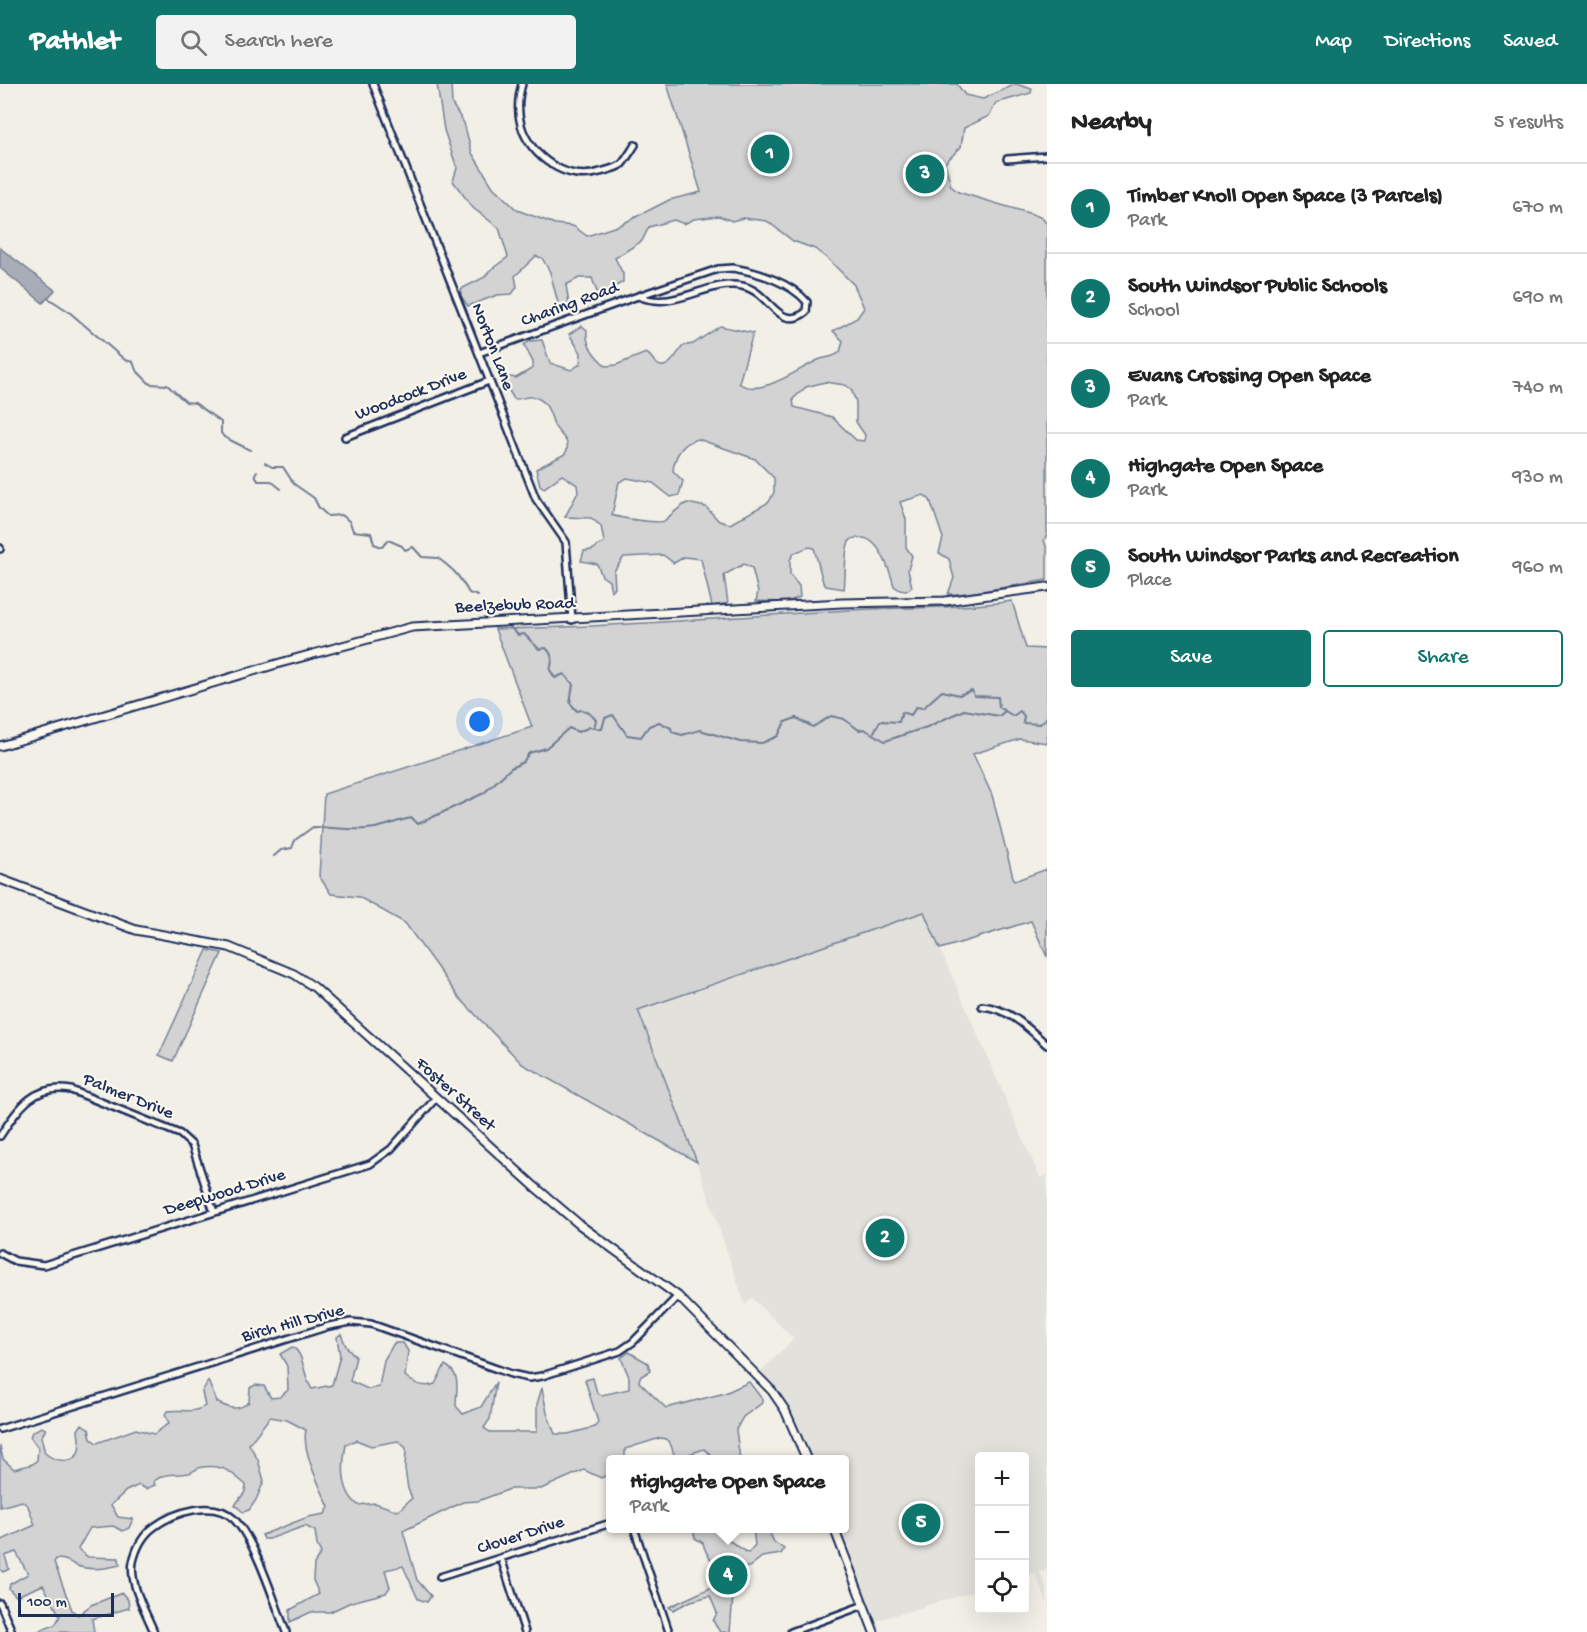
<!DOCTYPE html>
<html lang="en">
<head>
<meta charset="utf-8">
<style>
	:root { --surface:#fff; --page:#f2f2f2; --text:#222; --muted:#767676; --line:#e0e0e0; --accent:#0f766e }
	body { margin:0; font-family:"Gochi Hand",sans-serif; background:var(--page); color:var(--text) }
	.controls { position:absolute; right:18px; bottom:18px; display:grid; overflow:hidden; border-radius:6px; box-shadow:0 6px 24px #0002 }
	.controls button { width:54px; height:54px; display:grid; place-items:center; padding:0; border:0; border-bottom:2px solid var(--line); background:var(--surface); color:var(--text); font:30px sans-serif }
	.scale { position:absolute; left:18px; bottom:15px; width:96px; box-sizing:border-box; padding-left:6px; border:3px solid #1b2f5e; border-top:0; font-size:16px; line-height:21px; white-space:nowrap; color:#1b2f5e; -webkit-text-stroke:4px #fbf7ec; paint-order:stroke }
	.you { position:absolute; left:480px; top:638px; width:21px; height:21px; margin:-15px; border:4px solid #fff; border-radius:50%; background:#1a73e8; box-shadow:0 0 0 9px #1a73e833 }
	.badge { display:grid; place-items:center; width:39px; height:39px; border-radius:50%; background:var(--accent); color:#fff; font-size:20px; font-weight:700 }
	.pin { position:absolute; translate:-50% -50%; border:3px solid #fff; box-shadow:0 2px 6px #0006 }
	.popup { position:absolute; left:606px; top:1371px; width:243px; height:78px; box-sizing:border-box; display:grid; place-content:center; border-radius:6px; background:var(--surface); filter:drop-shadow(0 2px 4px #0005); font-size:20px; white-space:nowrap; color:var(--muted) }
	.popup b { font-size:22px; color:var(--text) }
	.popup::after { content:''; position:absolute; left:50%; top:100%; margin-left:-12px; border:12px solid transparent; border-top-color:var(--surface) }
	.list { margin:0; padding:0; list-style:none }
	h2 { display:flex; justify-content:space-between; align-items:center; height:78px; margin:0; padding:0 24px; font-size:26px }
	h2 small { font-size:20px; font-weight:400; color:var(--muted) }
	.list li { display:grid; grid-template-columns:39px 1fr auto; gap:18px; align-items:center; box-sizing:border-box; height:90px; padding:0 24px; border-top:2px solid var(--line) }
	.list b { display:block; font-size:22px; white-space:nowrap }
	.list p { margin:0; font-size:20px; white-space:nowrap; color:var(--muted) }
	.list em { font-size:20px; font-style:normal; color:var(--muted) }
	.actions { display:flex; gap:12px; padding:18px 24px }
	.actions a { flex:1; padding:14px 0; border:2px solid var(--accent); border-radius:6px; text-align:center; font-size:21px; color:var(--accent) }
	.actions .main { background:var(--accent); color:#fff }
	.icon { flex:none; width:33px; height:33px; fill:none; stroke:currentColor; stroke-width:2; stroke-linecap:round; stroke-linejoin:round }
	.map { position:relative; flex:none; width:1047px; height:1548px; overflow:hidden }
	header { display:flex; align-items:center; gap:36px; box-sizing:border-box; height:84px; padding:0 30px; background:var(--accent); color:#fff }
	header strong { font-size:28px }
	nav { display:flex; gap:33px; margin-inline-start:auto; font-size:21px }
	.search { width:420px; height:54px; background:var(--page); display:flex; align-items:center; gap:15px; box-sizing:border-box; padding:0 21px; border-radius:6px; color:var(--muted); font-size:22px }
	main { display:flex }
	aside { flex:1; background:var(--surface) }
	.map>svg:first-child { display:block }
	.built { fill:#e2e1dc }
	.green { fill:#d2d3d2; stroke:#768198; stroke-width:1.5; fill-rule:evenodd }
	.water { fill:#a9adb7; stroke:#707b93; stroke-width:1.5 }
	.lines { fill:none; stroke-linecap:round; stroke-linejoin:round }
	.stream { stroke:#707b93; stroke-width:2 }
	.street-casing { stroke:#1b2f5e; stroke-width:10 }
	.secondary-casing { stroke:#1b2f5e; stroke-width:11 }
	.street { stroke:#fbf7ec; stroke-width:5 }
	.secondary { stroke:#fbf7ec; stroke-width:7 }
	.labels { text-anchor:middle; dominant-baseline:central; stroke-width:4.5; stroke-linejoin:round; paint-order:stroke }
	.street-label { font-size:18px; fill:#1b2f5e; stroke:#fbf7ec }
</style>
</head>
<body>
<header>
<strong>Pathlet</strong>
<div class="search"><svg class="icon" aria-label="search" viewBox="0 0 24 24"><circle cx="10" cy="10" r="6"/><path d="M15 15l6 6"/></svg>Search here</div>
<nav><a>Map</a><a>Directions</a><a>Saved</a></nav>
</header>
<main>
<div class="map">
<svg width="1047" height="1548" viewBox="0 0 1047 1548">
	<rect width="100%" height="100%" fill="#f2efe6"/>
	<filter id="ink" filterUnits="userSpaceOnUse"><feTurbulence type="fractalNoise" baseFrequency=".0167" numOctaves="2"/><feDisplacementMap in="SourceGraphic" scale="12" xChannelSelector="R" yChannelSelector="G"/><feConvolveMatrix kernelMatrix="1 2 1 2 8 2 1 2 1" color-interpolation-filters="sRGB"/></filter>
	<g filter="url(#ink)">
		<!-- built -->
		<path class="built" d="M924 828 1040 1094 1047 1091V1486L1040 1488 1047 1506V1519L1035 1489 1025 1492 1024 1372H980L979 1506 875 1537 841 1445 845 1444V1376L813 1375 793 1330 761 1287 794 1255 752 1214 745 1221 697 1078 638 926Z"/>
		<!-- green -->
		<path class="green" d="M437 0H451L452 20 464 39 472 69 493 103 517 126 555 140 573 142 587 152 620 141 669 116 701 108 667 0H957L965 11 983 15 1016 0 1032 5 1031 9 996 19 989 32 964 44 961 63 945 79 951 102 958 108 1032 130 1042 134 1047 140V451L1044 456 1047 465V496C1031 498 957 513 948 510L954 494 949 475 939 469 943 454 930 416 924 411 900 418 906 435V463L912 472 908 486 912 503 906 507 900 506 894 502C890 487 879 454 862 454 857 454 852 453 849 458 844 466 846 495 844 505L826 502 823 498 814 464 809 463 794 469 790 476V491L799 502 800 513 787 518 756 517 758 508 752 484 744 480 724 491 728 519 712 522 701 475 684 473 674 479 663 471 624 473 614 487 615 504 611 507 609 497 602 492 597 480 581 477 584 467 592 466 604 458 601 442 591 434 565 433 578 408 577 401 562 391 544 404 540 401 536 385 565 370C573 356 559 352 554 341 551 332 548 318 537 314 530 310 521 316 514 315L502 295 505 292 516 294 533 284V278L524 261 530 257 542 256 550 279 571 286 580 280 581 269 569 250 582 242 587 246C585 261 595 272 606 282L616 281 646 269C652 272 652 276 657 280 668 289 678 267 683 262L693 260 720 242 753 249 739 299C759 315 800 284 818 276 826 273 833 274 840 268L843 257 833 247 857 234 864 224 854 201 829 176 815 165 793 157 767 137 743 134 732 137 719 132 694 135 684 140 674 136 649 143 642 157 615 174 623 190V198L604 209 597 208 592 194H579L566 201 569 220 559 223 550 188 542 174 536 172 515 192 517 203 512 210 497 211 468 222 461 212V205L485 193 489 187 508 173 499 144 473 124 453 97 457 84 444 46ZM825 298 845 301 851 305 856 318V338L865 351 864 357 856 356 832 333 794 323 793 315 806 303ZM698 355 755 375 774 394V408L769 418 730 440 719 437 706 423 687 419C679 423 671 431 664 437 660 440 618 434 612 431L619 398 627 394 653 399 671 413 679 411 683 397 673 387C674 372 683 358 698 355Z
			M1012 517 1026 564 1047 565V659L1020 655 973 670 992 711 1014 797 1047 785V873L1031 837 940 865 924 828 638 926 697 1078 522 980 457 911 405 839 359 813 331 810 319 792 324 710 532 643 495 545C613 543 731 533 849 526 904 523 957 525 1012 517Z
			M207 866 222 869 173 977 159 971Z
			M341 1250 346 1262 356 1273 350 1297 368 1305 379 1303 384 1276 394 1259H403L408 1267 405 1292C413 1299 423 1305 435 1300L445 1281C462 1290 456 1305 456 1322L463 1330 481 1323 496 1298 490 1335 484 1344 490 1348H537V1320L542 1304 547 1329 555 1350H568L595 1343 598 1338 585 1296 593 1294 597 1309 602 1311 629 1305V1293L621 1274 629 1268 648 1279 650 1287 640 1293 639 1298 666 1324 725 1309 749 1298 762 1315V1319L743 1333 736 1346 740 1375H716L704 1365 689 1370 683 1375H676C671 1367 673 1354 660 1354L625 1365V1375L611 1376V1389L601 1394 584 1386 541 1405H510L478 1417 463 1418 403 1447 417 1496 431 1512 427 1518 418 1515 403 1482 385 1486 390 1503 386 1509 351 1518 330 1528H311L290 1538V1526L319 1510 313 1496 314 1480 321 1469 317 1461 315 1447 305 1442 269 1455H264L262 1451 308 1433 325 1430 329 1423C320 1403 301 1366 306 1346L287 1336 270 1333 249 1360 258 1376 264 1397 256 1416 249 1426 243 1428 235 1421 245 1408 246 1401C231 1388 223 1380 202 1383 197 1384 193 1388 189 1389 174 1392 168 1387 154 1397L155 1401 146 1405 139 1401 126 1407 111 1421 118 1433 133 1435 129 1444 123 1447 113 1442 90 1444 78 1465 88 1473 119 1474 120 1481C108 1484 88 1487 75 1481 67 1477 65 1475 56 1475L54 1478 72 1526 78 1531 91 1521 122 1509 128 1516 129 1524 92 1535 94 1548H36L55 1541 60 1532 43 1501 16 1512 9 1505 10 1500 28 1490 16 1468 5 1472 9 1485 3 1488 0 1485V1457L35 1441 28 1422 22 1417 0 1423V1362L3 1375 14 1385 33 1380 37 1376 38 1364 30 1353 32 1348 41 1343 46 1345 41 1353 45 1369C54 1377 76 1382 79 1366 81 1360 78 1353 78 1346L82 1340 89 1345 91 1355 97 1359 136 1345 154 1350 169 1339 165 1331 167 1327C179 1325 194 1330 205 1322L202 1308 208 1297 217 1318C229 1325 238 1327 249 1318L250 1304 255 1301 264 1302 271 1314 280 1313 288 1306 287 1282 280 1270 292 1263C305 1269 303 1294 312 1305L332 1301 340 1272 337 1253ZM356 1356 371 1362 398 1357 406 1364 405 1385 408 1405 412 1414 398 1427 375 1419 358 1421C340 1407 342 1381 346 1361Z
			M693 1445H721L725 1454 748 1469 755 1461 753 1445H768L774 1458 784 1465 781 1470 762 1473 749 1483 740 1484 735 1488 730 1548H720L713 1537 717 1529 710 1512 691 1517 673 1526 669 1523 719 1500C719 1476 707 1478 703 1459L695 1454Z"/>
		<!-- water -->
		<path class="water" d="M0 164 55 206 43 219 0 184Z"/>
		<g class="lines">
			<!-- stream -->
			<path class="stream" d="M48 214 68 227 125 276 133 278 136 286 150 300 167 301 186 318 195 319 221 338V349L224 353 250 366
				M265 379 272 383H283L294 400 314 414 319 424 328 432 342 431 350 438 353 447 371 449 374 460 382 463 388 456 402 462 405 466 413 463 422 473 438 474C455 487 458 490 469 509L478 512
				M257 387 255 390 258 397H271L281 405
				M510 543 518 551 524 550 539 565 546 564C553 571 553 577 550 586L555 594 564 590 573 600 570 619 577 627C585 624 590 629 596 636L594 644
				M874 648 880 637 899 638 902 628 911 631 916 623 923 624 942 607 959 611 972 606 974 612 998 613 999 623 1013 632 1020 627 1024 632 1023 639 1040 640 1047 633
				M274 772 281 766 292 764 295 756 313 743C334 743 354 748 375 744 387 742 399 736 412 734L418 740 484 709 511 684 523 678 529 669 546 664 569 644 578 648 590 643 602 645 605 634 613 631 627 651 641 653 649 642 659 638 671 644 672 648 682 651 700 646 740 658 762 659 778 652 785 638 796 634 813 643 831 632 844 635 859 646 864 645 885 657 927 643 964 626 999 632 1004 628"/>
			<!-- street casing -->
			<g class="street-casing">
				<path id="street" d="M373 0 536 415 566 458 572 536
					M522 0C518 14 517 27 521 41 530 73 568 99 600 88 607 86 617 84 622 80 627 74 631 67 635 61
					M1007 75 1047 72
					M733 184C757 188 790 198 807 218L806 228C778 249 770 207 742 202 707 195 676 228 638 212L718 185Z
					M479 269 638 212
					M345 353 489 297
					M0 464V465
					M982 922C1010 925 1027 943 1047 961
					M0 1052C18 1025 34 999 71 1006L180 1050 192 1061 214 1128
					M0 1169 15 1177 44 1181 370 1080 391 1065 436 1014
					M0 1345 329 1242 351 1238 371 1240 511 1290 529 1294 542 1292 620 1267 633 1258 678 1212
					M634 1444 669 1548
					M501 1474 525 1548
					M440 1493 611 1439
					M0 1519 12 1548
					M154 1548C146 1528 129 1500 133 1478 136 1465 143 1451 154 1443 174 1428 214 1415 234 1435 256 1458 274 1517 286 1548
					M791 1548 864 1521"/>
			</g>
			<!-- secondary casing -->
			<g class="secondary-casing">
				<path id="secondary" d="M0 662 280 579 412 543 842 519 945 517 1047 503
					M0 795 136 846 229 863 294 890 314 903 534 1102 580 1141 678 1212 772 1307 785 1326 807 1376
					M834 1444 874 1548"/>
			</g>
			<!-- street -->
			<use href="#street" class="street"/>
			<!-- secondary -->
			<use href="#secondary" class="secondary"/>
		</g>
	</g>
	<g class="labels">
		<!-- street labels -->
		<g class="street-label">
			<text transform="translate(570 221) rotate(-20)">Charing Road</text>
			<text transform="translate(492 263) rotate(69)">Norton Lane</text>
			<text transform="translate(411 311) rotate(-21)">Woodcock Drive</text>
			<text transform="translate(515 522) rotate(-2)">Beelzebub Road</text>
			<text transform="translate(455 1011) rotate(42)">Foster Street</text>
			<text transform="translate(128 1013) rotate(22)">Palmer Drive</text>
			<text transform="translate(225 1109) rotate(-17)">Deepwood Drive</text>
			<text transform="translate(293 1240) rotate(-15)">Birch Hill Drive</text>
			<text transform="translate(521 1452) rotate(-18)">Clover Drive</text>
		</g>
	</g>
</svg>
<div class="controls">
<button>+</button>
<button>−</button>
<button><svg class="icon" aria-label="locate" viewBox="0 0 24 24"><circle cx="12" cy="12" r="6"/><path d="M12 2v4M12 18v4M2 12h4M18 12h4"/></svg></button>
</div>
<div class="scale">100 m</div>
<div class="you"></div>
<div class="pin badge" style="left:770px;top:70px">1</div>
<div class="pin badge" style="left:885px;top:1154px">2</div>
<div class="pin badge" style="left:925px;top:90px">3</div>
<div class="pin badge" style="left:728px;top:1491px">4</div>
<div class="popup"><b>Highgate Open Space</b>Park</div>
<div class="pin badge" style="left:921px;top:1439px">5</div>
</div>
<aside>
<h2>Nearby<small>5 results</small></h2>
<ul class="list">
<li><span class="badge">1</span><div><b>Timber Knoll Open Space (3 Parcels)</b><p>Park</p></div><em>670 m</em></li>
<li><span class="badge">2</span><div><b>South Windsor Public Schools</b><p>School</p></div><em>690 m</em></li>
<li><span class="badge">3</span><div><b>Evans Crossing Open Space</b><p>Park</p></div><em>740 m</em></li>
<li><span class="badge">4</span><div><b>Highgate Open Space</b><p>Park</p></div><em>930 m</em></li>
<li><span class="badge">5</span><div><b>South Windsor Parks and Recreation</b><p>Place</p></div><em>960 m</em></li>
</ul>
<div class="actions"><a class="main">Save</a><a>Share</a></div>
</aside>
</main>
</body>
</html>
